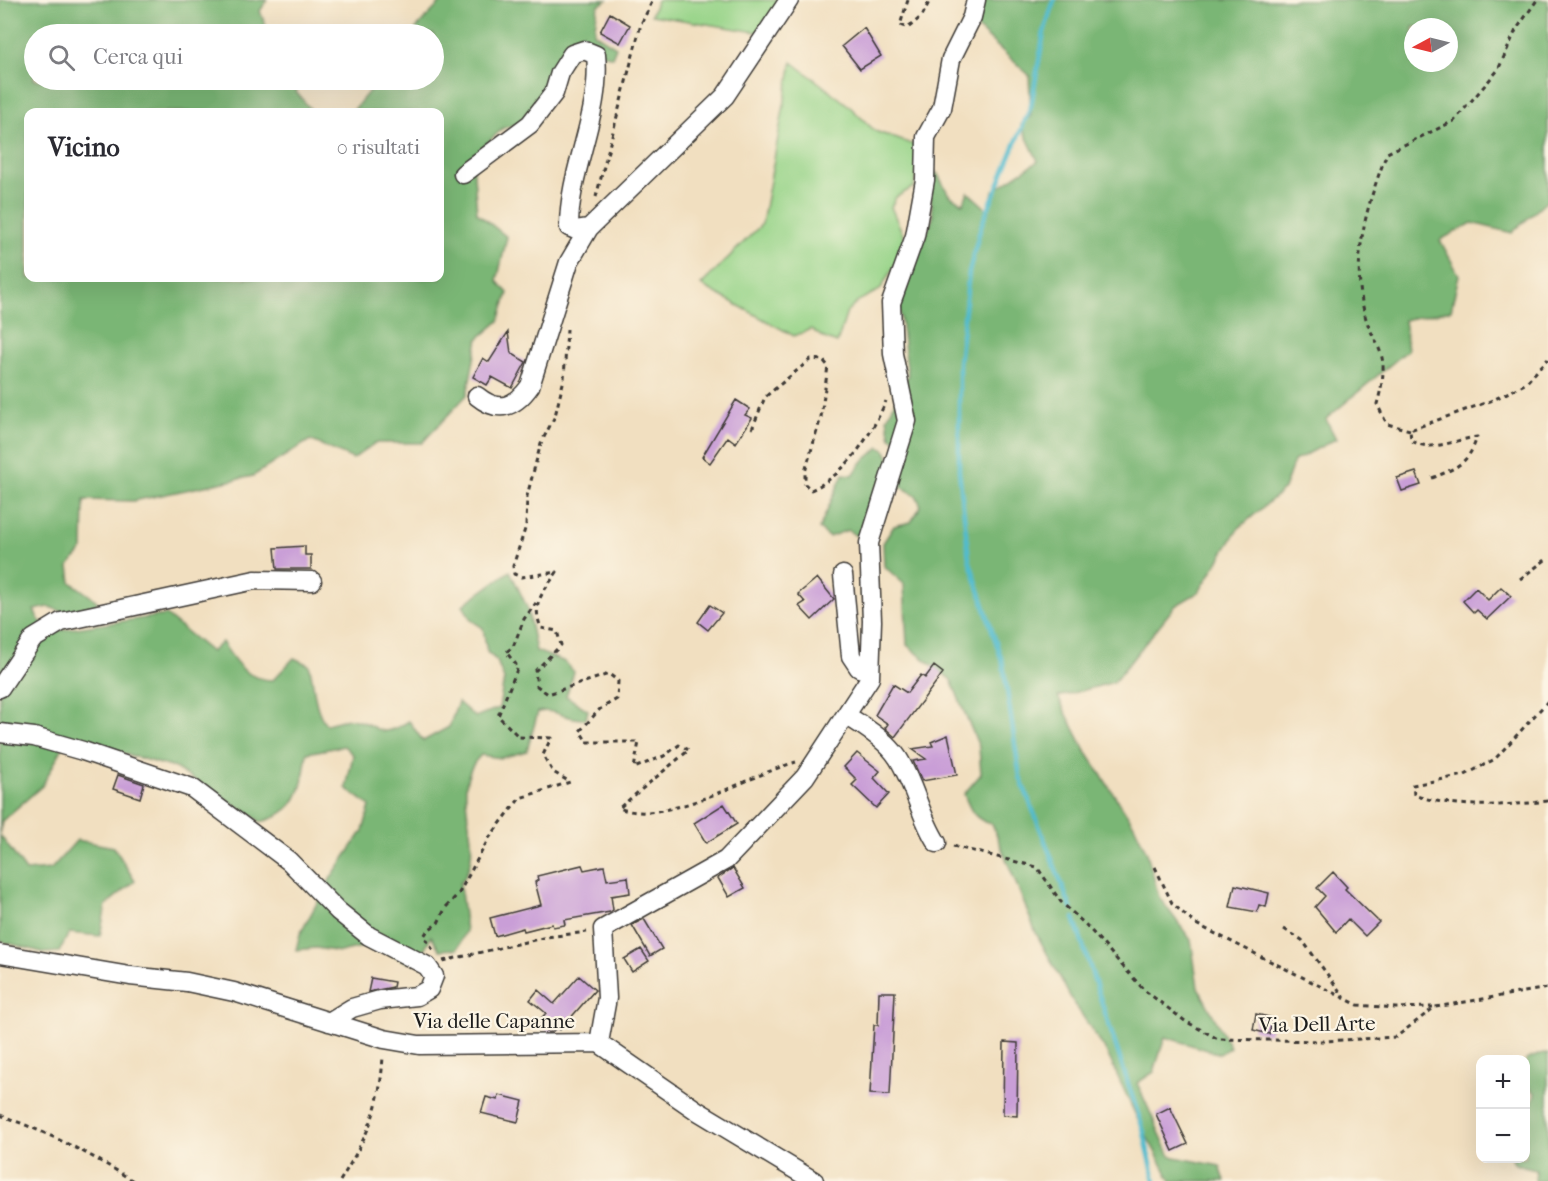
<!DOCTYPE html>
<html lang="it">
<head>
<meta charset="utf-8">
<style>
	:root { --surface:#fff; --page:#f2f2f3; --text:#2b2b33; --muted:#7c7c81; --line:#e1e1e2 }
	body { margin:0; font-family:"IM FELL French Canon",serif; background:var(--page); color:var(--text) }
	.controls { position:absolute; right:18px; bottom:18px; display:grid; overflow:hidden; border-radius:12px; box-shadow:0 6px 24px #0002 }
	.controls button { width:54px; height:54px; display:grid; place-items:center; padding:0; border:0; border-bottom:2px solid var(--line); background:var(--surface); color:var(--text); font:30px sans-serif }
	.compass { position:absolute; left:1404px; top:18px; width:54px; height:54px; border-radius:50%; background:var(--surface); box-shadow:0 6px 24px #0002; rotate:263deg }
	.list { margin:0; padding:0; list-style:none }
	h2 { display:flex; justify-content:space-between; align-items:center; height:78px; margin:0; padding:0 24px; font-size:26px }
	h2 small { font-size:20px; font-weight:400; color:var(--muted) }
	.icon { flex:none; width:33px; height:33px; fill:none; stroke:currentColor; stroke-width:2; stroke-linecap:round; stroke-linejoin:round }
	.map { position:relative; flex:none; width:1548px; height:1181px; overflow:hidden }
	.search { position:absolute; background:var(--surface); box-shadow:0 6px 24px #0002; left:24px; top:24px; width:420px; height:66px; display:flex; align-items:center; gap:15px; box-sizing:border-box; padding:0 21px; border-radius:33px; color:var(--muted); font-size:22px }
	.panel { position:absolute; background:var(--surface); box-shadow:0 6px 24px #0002; left:24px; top:108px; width:420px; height:174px; border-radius:12px }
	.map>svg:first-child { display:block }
	.green { fill:#98d489; stroke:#5a7852; stroke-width:1.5 }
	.forest { fill:#7ab675; stroke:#4b6948; stroke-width:1.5; fill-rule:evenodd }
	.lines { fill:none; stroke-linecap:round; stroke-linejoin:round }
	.stream { stroke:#51bbce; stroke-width:4.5 }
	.building { fill:#c99ed7 }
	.minor-casing { stroke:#3c3935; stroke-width:21 }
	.path { stroke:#3c3935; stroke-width:3; stroke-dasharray:4.5 4.5; stroke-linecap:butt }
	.minor { stroke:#fff; stroke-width:18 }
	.labels { text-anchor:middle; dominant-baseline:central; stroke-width:4.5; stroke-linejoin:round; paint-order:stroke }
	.street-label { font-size:21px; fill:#1c1c1c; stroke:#fcf5e5 }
</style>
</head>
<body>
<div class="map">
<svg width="1548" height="1181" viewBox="0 0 1548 1181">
	<rect width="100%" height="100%" fill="#fcf5e5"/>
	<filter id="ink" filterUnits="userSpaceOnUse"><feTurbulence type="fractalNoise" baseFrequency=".0167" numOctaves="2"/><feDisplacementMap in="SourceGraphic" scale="12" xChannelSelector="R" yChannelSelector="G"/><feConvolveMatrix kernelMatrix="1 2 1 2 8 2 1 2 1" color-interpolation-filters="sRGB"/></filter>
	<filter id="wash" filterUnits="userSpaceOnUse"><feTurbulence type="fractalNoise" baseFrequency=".008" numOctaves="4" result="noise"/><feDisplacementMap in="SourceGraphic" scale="24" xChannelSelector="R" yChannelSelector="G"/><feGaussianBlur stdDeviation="1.35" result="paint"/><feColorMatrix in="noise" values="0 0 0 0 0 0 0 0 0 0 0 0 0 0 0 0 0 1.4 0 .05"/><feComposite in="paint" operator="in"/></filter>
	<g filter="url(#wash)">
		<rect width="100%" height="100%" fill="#f1dfc0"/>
		<!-- green -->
		<path class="green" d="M657 0H783L762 33 651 15Z
			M792 62 848 105 875 131 920 147 914 187 896 197 891 207 905 239 899 258 880 290 860 300 847 312 837 343 824 338 811 329 794 336 701 285 762 224Z"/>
		<!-- forest -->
		<path class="forest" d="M0 0H267L260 11 268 32 293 27 296 34H34V80H302L296 92 313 112H28V278H133L159 282 161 278H440V112H352L378 80H434V34H411L443 0H607L598 6 594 33 616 47 612 57 580 45 527 122 503 128 482 148 473 163 477 213 507 237 497 281 508 293 499 321 478 339 467 395 422 443H375L353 459 310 440 253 476 133 501 84 500 83 549 69 566 71 582 97 601 94 622 49 607 34 610 39 620 55 631 166 615 211 652 222 642C236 663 246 680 273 680L294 658 309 665C315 685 313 708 326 724 333 723 343 719 350 719 380 722 374 743 409 721L423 741 449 727 458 702 475 717 499 708 504 679 497 661 487 652 483 628 471 620 463 605 510 571 527 607 536 651 565 662 574 672 566 696 588 710 586 719C565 720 555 708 538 712L527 751 501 758 481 755C443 791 492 844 460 884L466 931 457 949 440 950 431 936 425 949 408 962 370 945 340 952 316 948 296 950 300 934 332 876 363 831 370 806 346 788 353 755 344 746 307 753C302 789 300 811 261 822L175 768 68 738 42 786 2 821 0 834Z
			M982 0H1548V200L1512 233 1472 223 1440 240 1459 275 1451 310 1404 320 1408 350 1326 419 1336 439 1294 461 1284 489 1238 529 1199 592 1175 606 1114 682 1058 697 1085 750 1134 825 1147 853 1159 897 1191 940 1198 987 1230 1047 1220 1054 1165 1037 1154 1072 1137 1083 1170 1156 1220 1166 1225 1181H1171L1137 1118 1106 1051 1072 1000 1036 933 992 824C974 820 970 810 964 794L981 774 979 747 951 680 907 645 904 584 884 566 883 543 894 526 911 522 921 506 916 495 900 486 908 446 891 438 887 418 908 376 898 296 933 218 929 178 937 173 949 195 963 204 968 192 989 211 993 191 1038 161 1021 125 1031 116 1029 75 976 27ZM1413 27H1449V63H1413Z
			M880 447 886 451 895 470 867 531 856 536 848 530 829 537 819 529 843 474 853 475 862 462Z
			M0 835 26 871 51 869 77 840 114 847 135 881 106 905 100 936 69 933 59 952 45 953 0 941Z
			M1543 1053 1548 1054V1181H1535L1536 1169 1515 1164 1511 1159 1526 1158V1111L1530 1110 1535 1093 1526 1082V1060Z"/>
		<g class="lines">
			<!-- stream -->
			<path class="stream" d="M1054 0 1044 32 1031 106 981 226 969 272 959 364V471L969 559 1003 664 1020 777 1071 908
				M1074 918 1143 1129 1155 1181"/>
		</g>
		<g id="blocks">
			<!-- building -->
			<path class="building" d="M610 13 630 25 620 43 600 32Z
				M864 28 881 56 860 69 842 46Z
				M508 332 511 353 526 362 512 388 492 377 487 385 473 377 483 358 489 362Z
				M736 400 750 409 745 415 752 418 736 443 728 437 710 463 702 457Z
				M1416 472 1421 485 1402 491 1397 478Z
				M305 546V555H311V569H277L275 548Z
				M817 578 834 599 812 620 799 606 805 602 798 594Z
				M1501 587 1511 596 1487 619 1477 610 1474 613 1463 601 1476 588 1488 600Z
				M710 605 722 613 708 630 698 622Z
				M934 666 943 673 895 737 885 728 888 724 875 715 893 684 907 693 921 675 925 678Z
				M948 735 957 775 922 781 913 761 926 759 912 749 933 746 931 742Z
				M857 753 880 771 874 778 889 794 876 808 852 785 857 780 844 767Z
				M118 775 144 784 140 798 113 789Z
				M724 804 737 824 706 843 694 823Z
				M582 865 584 870 604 866 607 880 628 877 630 893 611 896 613 910 610 912 564 920 565 925 553 927 552 924 524 931 523 928 495 936 490 918 541 905 535 882 538 880 537 876Z
				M733 868 745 888 729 897 718 878Z
				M1333 872 1347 887 1345 889 1379 922 1365 936 1348 919 1336 932 1315 907 1325 896 1317 888Z
				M1235 885 1269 893 1266 907 1259 905 1257 912 1230 907Z
				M644 919 662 949 650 956 632 925Z
				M641 949 649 961 632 972 624 959Z
				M579 976 595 990 560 1030 557 1027 552 1032H548L537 1023 546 1013 530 1000 538 990 554 1004Z
				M371 978 394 982 393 987 368 992Z
				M879 992H895L890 1095 870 1094 874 1025H878Z
				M1256 1014 1273 1018 1269 1034 1253 1030Z
				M1004 1042 1018 1043 1017 1116 1003 1115Z
				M499 1095 523 1101 518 1122 481 1113 486 1097 498 1100Z
				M1170 1107 1188 1144 1173 1151 1156 1114Z"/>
		</g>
	</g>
	<g filter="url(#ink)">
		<use href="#blocks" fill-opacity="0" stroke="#3c3935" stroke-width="1.5"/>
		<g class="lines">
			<!-- minor casing -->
			<g class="minor-casing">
				<path id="minor" d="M463 174 530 124 554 93 560 73 572 54 584 50 596 55C602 113 569 168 569 227L576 230 589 228
					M477 396C499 414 515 407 530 386L569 262 589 228 725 96 789 0
					M843 575 851 656 859 668 870 671
					M0 688 33 639 61 622 255 580 312 581
					M847 716C864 726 887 741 898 758 915 785 920 817 937 843
					M0 733 34 737 83 751 192 788 289 861 338 911 369 936 427 966 434 976 429 989 417 996 380 1000 352 1008 329 1022
					M0 954 130 976 187 982 234 992 384 1039 419 1045 599 1043 696 1110 814 1181
					M599 1043 607 998 603 929 726 860 805 777 870 678 872 621 869 543 907 421 893 354 891 303 915 236 925 180 926 137 942 108 951 59 972 17 976 0"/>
			</g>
			<!-- path -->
			<path class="path" d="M908 0 900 25 908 28 922 16 930 0
				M596 197 641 24 653 0
				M567 329 564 379 555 416 541 443 527 496 526 526 513 566 514 574 521 577 557 572C543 593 531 602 541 628L557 631 561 645 535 671 537 686 548 694 609 674 618 681 617 699 600 709 580 731 587 742H639L634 768 664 756 679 745 689 750 619 808C666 827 749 775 796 762
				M752 429 765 397 811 359 823 360 828 366 821 417 805 472V484L811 490C847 474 871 435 886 401
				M1410 430 1387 424 1377 404C1381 390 1386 369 1381 354 1377 341 1368 329 1365 315 1350 259 1367 204 1387 153L1454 121 1498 70 1516 30 1537 0
				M1432 478C1457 468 1469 463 1477 437 1455 439 1431 454 1411 440L1410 430 1493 400 1525 384 1548 359
				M1520 579 1548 558
				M1548 701 1495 759 1465 775 1413 785 1414 795C1454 809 1506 806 1548 801
				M953 846 1037 867 1061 902 1086 925 1144 990 1185 1021 1218 1039 1323 1041 1396 1037 1435 1007 1548 988
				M1155 867 1172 903 1194 923 1358 1005 1395 1008 1433 1007
				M1284 929 1302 940 1344 997
				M433 950 424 936 428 930 438 923 446 907 459 893 489 838 520 798 570 782 553 772 543 755 551 738 519 737 498 716 518 667 506 652 513 647 524 619 536 603
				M443 961 547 937 587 932
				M0 1115C48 1133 90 1153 133 1181
				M340 1181C368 1135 380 1110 383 1056"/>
			<!-- minor -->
			<use href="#minor" class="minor"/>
		</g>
	</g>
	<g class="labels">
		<!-- street labels -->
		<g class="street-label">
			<text x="494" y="1021">Via delle Capanne</text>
			<text transform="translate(1317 1024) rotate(-1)">Via Dell Arte</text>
		</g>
	</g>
</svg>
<div class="controls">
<button>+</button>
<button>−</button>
</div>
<svg class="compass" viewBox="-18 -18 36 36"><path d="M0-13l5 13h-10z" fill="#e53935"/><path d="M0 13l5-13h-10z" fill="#7c7c81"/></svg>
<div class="search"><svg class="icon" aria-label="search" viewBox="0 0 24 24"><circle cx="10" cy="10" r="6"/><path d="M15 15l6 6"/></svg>Cerca qui</div>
<section class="panel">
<h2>Vicino<small>0 risultati</small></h2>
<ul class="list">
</ul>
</section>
</div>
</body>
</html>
